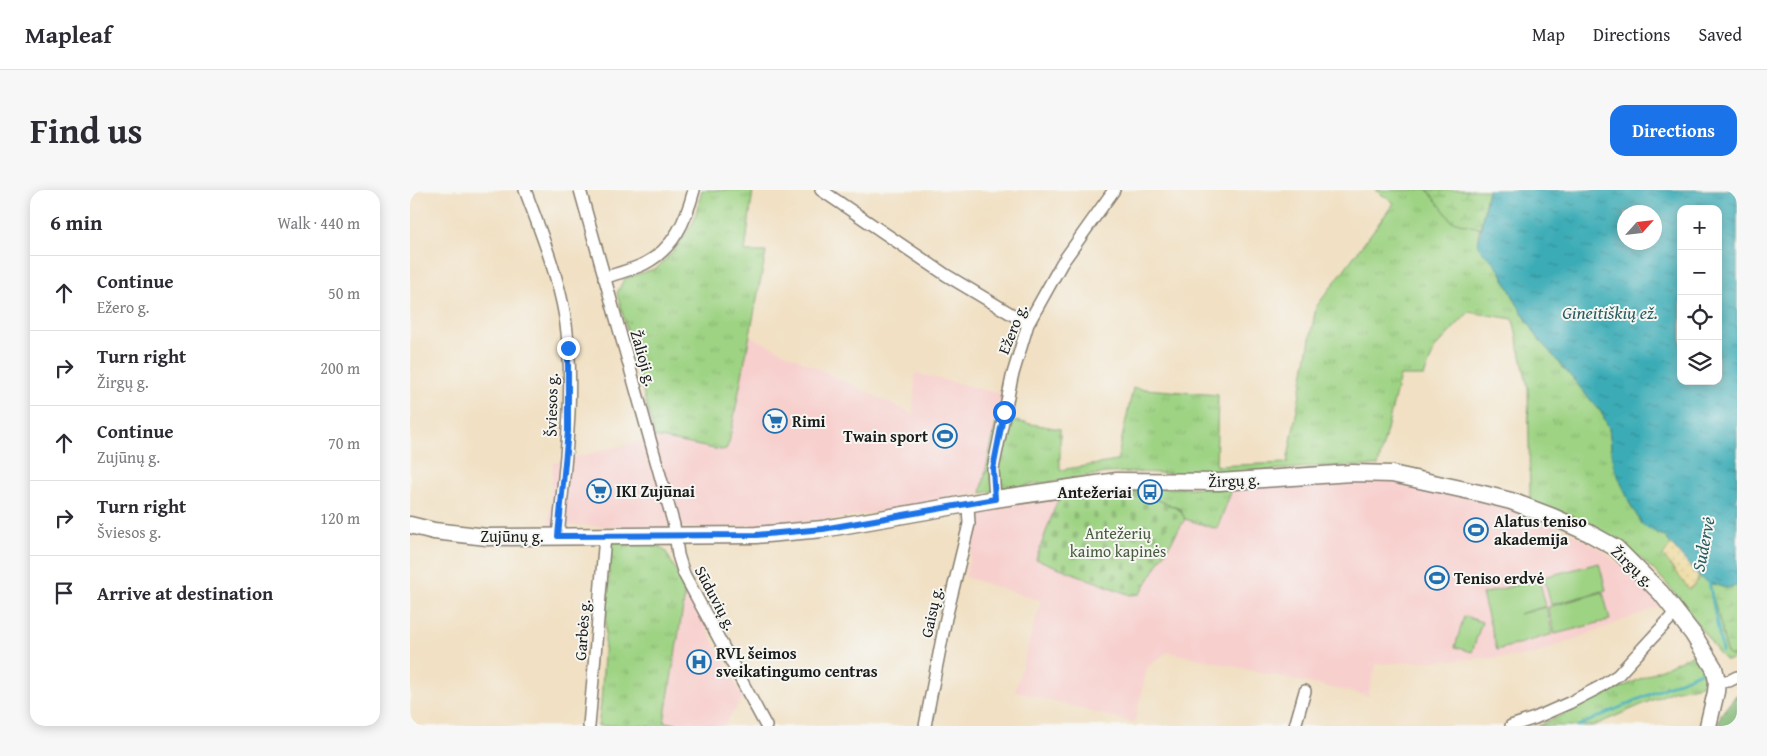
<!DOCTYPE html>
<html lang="en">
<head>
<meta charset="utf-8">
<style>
	:root { --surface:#fff; --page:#f7f7f7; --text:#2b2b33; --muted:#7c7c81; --line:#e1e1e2; --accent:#1a73e8 }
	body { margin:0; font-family:"Gentium Book Plus",serif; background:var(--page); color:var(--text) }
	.controls { position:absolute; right:15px; top:15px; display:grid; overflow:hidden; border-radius:10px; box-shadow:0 2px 12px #0003 }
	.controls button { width:45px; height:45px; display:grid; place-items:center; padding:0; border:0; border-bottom:1px solid var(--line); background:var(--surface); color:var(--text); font:25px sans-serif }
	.compass { position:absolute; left:1207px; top:15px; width:45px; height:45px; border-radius:50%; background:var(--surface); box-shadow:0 2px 12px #0003; rotate:63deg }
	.stop { position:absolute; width:15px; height:15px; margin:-11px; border:4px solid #1a73e8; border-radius:50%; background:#fff }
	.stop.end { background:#1a73e8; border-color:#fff; box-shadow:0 1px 5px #0008 }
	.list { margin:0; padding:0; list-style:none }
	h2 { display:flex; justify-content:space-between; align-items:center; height:65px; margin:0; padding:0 20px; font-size:21px }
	h2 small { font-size:16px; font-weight:400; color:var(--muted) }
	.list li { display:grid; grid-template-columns:32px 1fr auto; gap:15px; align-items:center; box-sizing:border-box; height:75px; padding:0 20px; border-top:1px solid var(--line) }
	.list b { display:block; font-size:19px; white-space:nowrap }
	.list p { margin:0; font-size:16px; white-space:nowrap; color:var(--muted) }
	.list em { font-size:16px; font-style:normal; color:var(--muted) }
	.icon { flex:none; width:28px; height:28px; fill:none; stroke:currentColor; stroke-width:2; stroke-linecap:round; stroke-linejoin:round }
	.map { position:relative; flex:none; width:1327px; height:536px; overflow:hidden; border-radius:15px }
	header { display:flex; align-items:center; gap:30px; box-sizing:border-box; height:70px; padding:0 25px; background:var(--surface); border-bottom:1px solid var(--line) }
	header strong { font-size:24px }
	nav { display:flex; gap:28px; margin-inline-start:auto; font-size:18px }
	.intro { display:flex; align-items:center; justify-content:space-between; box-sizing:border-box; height:120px; padding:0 30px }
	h1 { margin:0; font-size:35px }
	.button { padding:12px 22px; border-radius:15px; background:var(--accent); color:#fff; font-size:18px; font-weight:700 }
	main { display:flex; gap:30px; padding:0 30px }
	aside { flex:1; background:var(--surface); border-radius:15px; box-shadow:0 2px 12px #0003 }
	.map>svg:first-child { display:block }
	.built { fill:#f7d0ce }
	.grass { fill:url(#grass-tufts); stroke:#5d7850 }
	.forest { fill:url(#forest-firs); stroke:#4d6846 }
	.wetland { fill:url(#wetland-marsh); stroke:#5d7850 }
	.sand { fill:url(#sand-dots); stroke:#857b5d }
	.cemetery { fill:url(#cemetery-stones); stroke:#5d7850 }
	.park { fill:#9ed383; stroke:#5d7850 }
	.water { fill:url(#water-ripples); stroke:#2c6469; fill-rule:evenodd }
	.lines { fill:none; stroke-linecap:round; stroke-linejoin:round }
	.stream { stroke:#3bacb6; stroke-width:3 }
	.street-casing { stroke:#867e70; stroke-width:14 }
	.secondary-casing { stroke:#867e70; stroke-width:19 }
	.street { stroke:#fff; stroke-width:11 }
	.secondary { stroke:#fff; stroke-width:16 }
	.route { stroke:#1a73e8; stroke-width:6 }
	.labels { text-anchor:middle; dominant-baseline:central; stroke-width:4; stroke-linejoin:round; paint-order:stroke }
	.street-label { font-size:16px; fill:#1c1c1c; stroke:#f6f6f2 }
	.poi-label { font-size:16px; font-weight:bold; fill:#1c1c1c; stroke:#f6f6f2; text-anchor:start }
	.park-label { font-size:16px; fill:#4a5c40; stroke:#f6f6f2 }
	.water-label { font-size:18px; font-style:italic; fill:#2a5d61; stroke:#f6f6f2 }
</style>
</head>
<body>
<header>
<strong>Mapleaf</strong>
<nav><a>Map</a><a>Directions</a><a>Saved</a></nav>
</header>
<div class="intro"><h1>Find us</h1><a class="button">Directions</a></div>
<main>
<aside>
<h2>6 min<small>Walk · 440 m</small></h2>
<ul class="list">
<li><svg class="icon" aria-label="ahead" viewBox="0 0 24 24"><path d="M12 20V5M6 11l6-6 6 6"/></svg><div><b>Continue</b><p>Ežero g.</p></div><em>50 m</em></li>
<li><svg class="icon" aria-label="right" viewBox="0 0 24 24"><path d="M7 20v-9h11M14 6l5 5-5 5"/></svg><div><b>Turn right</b><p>Žirgų g.</p></div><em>200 m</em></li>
<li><svg class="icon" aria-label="ahead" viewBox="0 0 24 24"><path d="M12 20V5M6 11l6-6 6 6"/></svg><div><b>Continue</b><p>Zujūnų g.</p></div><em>70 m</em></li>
<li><svg class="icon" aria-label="right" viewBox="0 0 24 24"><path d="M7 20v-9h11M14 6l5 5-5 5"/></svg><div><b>Turn right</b><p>Šviesos g.</p></div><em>120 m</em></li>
<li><svg class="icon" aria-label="arrive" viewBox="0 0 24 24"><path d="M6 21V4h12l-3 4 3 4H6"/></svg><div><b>Arrive at destination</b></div></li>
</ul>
</aside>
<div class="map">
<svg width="1327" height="536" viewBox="0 0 1327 536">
	<defs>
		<pattern id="grass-tufts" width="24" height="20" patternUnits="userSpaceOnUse" patternTransform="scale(1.25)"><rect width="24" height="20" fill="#9ed383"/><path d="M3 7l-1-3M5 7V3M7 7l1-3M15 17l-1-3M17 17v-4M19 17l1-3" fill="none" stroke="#88b571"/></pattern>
		<pattern id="forest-firs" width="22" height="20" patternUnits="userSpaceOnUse" patternTransform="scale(1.25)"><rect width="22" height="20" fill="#7eb571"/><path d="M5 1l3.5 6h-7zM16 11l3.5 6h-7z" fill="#66925c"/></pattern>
		<pattern id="wetland-marsh" width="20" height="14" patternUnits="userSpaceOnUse" patternTransform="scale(1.25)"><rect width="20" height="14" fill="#9ed383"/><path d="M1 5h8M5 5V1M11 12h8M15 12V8" fill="none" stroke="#88b571"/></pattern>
		<pattern id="sand-dots" width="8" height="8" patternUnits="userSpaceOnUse" patternTransform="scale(1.25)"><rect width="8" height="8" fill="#eeda9e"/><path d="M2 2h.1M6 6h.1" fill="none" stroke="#ccba88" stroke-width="1.8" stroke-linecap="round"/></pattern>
		<pattern id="cemetery-stones" width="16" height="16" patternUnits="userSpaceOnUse" patternTransform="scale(1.25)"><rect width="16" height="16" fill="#9ed383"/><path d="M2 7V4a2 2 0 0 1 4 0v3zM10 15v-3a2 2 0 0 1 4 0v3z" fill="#88b571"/></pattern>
		<pattern id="water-ripples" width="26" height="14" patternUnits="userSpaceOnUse" patternTransform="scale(1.25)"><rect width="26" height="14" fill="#3bacb6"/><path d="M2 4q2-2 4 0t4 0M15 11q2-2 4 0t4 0" fill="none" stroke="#318b93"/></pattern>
	</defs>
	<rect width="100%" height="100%" fill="#f6f6f2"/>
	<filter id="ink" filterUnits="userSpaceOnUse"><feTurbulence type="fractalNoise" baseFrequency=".02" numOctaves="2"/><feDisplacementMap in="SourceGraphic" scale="10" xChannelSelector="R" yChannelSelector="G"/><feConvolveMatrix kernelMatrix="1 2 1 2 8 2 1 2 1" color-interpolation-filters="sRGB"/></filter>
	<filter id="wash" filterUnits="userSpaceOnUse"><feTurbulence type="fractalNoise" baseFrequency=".0096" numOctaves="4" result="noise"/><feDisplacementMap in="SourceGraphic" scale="20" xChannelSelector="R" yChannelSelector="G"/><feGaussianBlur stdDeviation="1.12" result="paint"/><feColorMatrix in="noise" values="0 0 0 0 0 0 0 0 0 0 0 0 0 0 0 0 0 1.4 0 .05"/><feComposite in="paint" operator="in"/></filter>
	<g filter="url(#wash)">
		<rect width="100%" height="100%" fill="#f1e0c3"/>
		<!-- built -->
		<path class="built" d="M340 146 503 224 505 183 591 204 571 303 509 315 418 330 373 334 289 338 139 335 143 273 245 247 310 260 319 253Z
			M971 288 1075 312 1129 329 1169 347 1189 358 1215 378 1250 416 1121 466 966 474 958 506 758 462 738 476 724 533 605 501 631 411 555 387 571 321 648 309 626 369 730 404 775 329 807 339 823 297Z
			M276 399 333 508 313 536H279L254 533Z"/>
		<!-- grass -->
		<path class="grass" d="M292 0H343L335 62H356L319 253 316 259 310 260 245 247 207 103 214 89 247 78 267 57 284 31Z
			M965 0H1018L1042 31 1070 38 1068 45 1073 63 1083 71 1090 81 1107 114 1128 148 1191 222 1199 238 1203 274 1233 336 1254 346 1262 353 1289 387 1299 393 1312 439 1316 461 1320 466 1327 465 1320 470H1315L1311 466 1268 407 1248 384 1234 371 1216 358 1120 310 1118 198 1103 129 1059 122 1025 158 1014 186H990L968 276H912L805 285 723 282 697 283 571 303 587 228 650 239V280L707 271 723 198 808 205 806 276 877 273 906 117 984 13Z
			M823 297 807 339 775 329 770 319 746 309 714 299Z
			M201 351 246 353 256 362 276 399 254 532 279 536H188L191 514Z
			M1286 463 1299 484 1291 495 1263 501 1183 536H1128Z"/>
		<!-- forest -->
		<path class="forest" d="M1327 504V536H1308L1311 524Z"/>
		<!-- wetland -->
		<path class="wetland" d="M1018 0H1078L1070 38 1042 31Z
			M1299 393 1316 398 1327 396V465L1320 466 1316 461 1312 439Z"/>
		<!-- sand -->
		<path class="sand" d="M1262 353 1289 387 1285 395 1279 399 1253 366Z"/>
		<!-- cemetery -->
		<path class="cemetery" d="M714 299 746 309 770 320 775 329 730 404 720 405 626 369 648 309 701 308Z"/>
		<!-- park -->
		<path class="park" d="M1189 373 1196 400 1141 415 1134 387Z
			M1129 389 1136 416 1109 424 1136 417 1143 444 1087 460 1072 404Z
			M1193 402 1200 430 1145 444 1138 417Z
			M1054 426 1072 432 1062 462 1045 457Z"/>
		<!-- water -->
		<path class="water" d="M1078 0H1327V396L1316 398 1299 393 1289 387 1254 346 1233 336 1220 314 1203 274 1199 238 1191 222 1128 148 1107 114 1090 81 1083 71 1073 63 1068 54ZM1271 19H1308V191H1271ZM1244 22V52H1214V22Z"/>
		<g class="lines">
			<!-- stream -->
			<path class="stream" d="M1299 391 1312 461
				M1168 536 1295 480"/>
		</g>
	</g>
	<g filter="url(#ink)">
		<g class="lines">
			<!-- street casing -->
			<g class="street-casing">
				<path id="street" d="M115 0C130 40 148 85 155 127 166 198 155 275 148 346
					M170 0 264 335 268 365 274 384 356 536
					M411 0 536 85 618 134
					M194 88C207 83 222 80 234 74 264 59 276 30 284 0
					M585 309 583 279 602 187 618 134 652 73 704 0
					M1307 491H1319L1327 487
					M179 536 195 346
					M515 536 536 428 559 334 558 315
					M885 536 895 501
					M1101 536 1125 528 1159 513 1188 498 1208 485 1266 422"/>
			</g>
			<!-- secondary casing -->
			<g class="secondary-casing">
				<path id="secondary" d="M0 335 24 341 77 347 346 345 413 339 585 309 707 291 809 292 941 283 982 284 1069 303 1101 311 1143 327 1179 343 1206 358 1251 403 1283 444 1304 478 1307 491 1306 502 1298 536"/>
			</g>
			<!-- street -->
			<use href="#street" class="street"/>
			<!-- secondary -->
			<use href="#secondary" class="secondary"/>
		</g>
	</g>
	<g class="lines" filter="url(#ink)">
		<!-- route -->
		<path class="route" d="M158 158V241L148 346 346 345 413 339 585 309 583 279 594 222"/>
	</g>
	<!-- icons -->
	<defs>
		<g id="supermarket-ring" transform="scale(1.25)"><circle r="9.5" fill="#f6f6f2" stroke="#1f6fb2" stroke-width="1.5"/><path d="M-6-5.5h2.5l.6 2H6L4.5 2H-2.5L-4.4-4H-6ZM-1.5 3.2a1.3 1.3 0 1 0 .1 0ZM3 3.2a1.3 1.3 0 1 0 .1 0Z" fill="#1f6fb2"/></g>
		<g id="stadium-ring" transform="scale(1.25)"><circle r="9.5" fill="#f6f6f2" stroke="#1f6fb2" stroke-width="1.5"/><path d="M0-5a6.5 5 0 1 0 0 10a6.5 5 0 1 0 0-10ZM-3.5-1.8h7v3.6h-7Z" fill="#1f6fb2"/></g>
		<g id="bus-ring" transform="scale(1.25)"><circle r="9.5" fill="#f6f6f2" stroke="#1f6fb2" stroke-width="1.5"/><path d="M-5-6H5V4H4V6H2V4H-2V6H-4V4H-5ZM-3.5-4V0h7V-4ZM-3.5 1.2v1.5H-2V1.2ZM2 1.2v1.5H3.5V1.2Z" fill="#1f6fb2"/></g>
		<g id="hospital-ring" transform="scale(1.25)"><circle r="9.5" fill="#f6f6f2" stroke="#1f6fb2" stroke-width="1.5"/><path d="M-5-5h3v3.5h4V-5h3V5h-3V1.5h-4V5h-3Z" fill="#1f6fb2"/></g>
	</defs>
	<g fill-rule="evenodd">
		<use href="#supermarket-ring" x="365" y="231"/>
		<use href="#stadium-ring" x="535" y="246"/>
		<use href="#supermarket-ring" x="189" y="301"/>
		<use href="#bus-ring" x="740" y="302"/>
		<use href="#stadium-ring" x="1066" y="340"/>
		<use href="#stadium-ring" x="1027" y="388"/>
		<use href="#hospital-ring" x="289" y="472"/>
	</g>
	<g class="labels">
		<!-- street labels -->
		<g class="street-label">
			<text transform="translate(602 139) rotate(-68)">Ežero g.</text>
			<text transform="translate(234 168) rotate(74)">Žalioji g.</text>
			<text transform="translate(141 215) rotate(-89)">Šviesos g.</text>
			<text transform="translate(824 290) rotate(-3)">Žirgų g.</text>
			<text x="102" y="346">Zujūnų g.</text>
			<text transform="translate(1223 376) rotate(43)">Žirgų g.</text>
			<text transform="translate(306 408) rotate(62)">Sūduvių g.</text>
			<text transform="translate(521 422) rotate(-78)">Gaisų g.</text>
			<text transform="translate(172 440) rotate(-86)">Garbės g.</text>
		</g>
		<!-- poi labels -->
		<g class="poi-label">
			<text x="382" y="231">Rimi</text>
			<text x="518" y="246" text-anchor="end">Twain sport</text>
			<text x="206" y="301">IKI Zujūnai</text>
			<text x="722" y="302" text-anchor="end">Antežeriai</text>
			<text x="1084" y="331">Alatus teniso<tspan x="1084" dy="18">akademija</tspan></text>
			<text x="1044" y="388">Teniso erdvė</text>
			<text x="306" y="463">RVL šeimos<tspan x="306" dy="18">sveikatingumo centras</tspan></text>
		</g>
		<!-- park labels -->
		<g class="park-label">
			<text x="708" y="343">Antežerių<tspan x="708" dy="18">kaimo kapinės</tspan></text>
		</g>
		<!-- water labels -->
		<g class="water-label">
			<text x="1200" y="122">Gineitiškių ež.</text>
			<text transform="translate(1293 354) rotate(-79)">Sudervė</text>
		</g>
	</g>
</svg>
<div class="controls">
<button>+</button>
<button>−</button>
<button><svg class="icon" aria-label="locate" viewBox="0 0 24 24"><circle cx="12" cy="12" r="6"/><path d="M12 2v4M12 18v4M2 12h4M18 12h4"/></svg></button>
<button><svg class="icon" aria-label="layers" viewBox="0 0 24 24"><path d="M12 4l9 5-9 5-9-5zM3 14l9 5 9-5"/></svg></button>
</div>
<svg class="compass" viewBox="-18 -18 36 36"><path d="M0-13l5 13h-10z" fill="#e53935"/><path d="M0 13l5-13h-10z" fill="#7c7c81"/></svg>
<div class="stop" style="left:594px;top:222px"></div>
<div class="stop end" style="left:158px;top:158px"></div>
</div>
</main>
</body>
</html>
